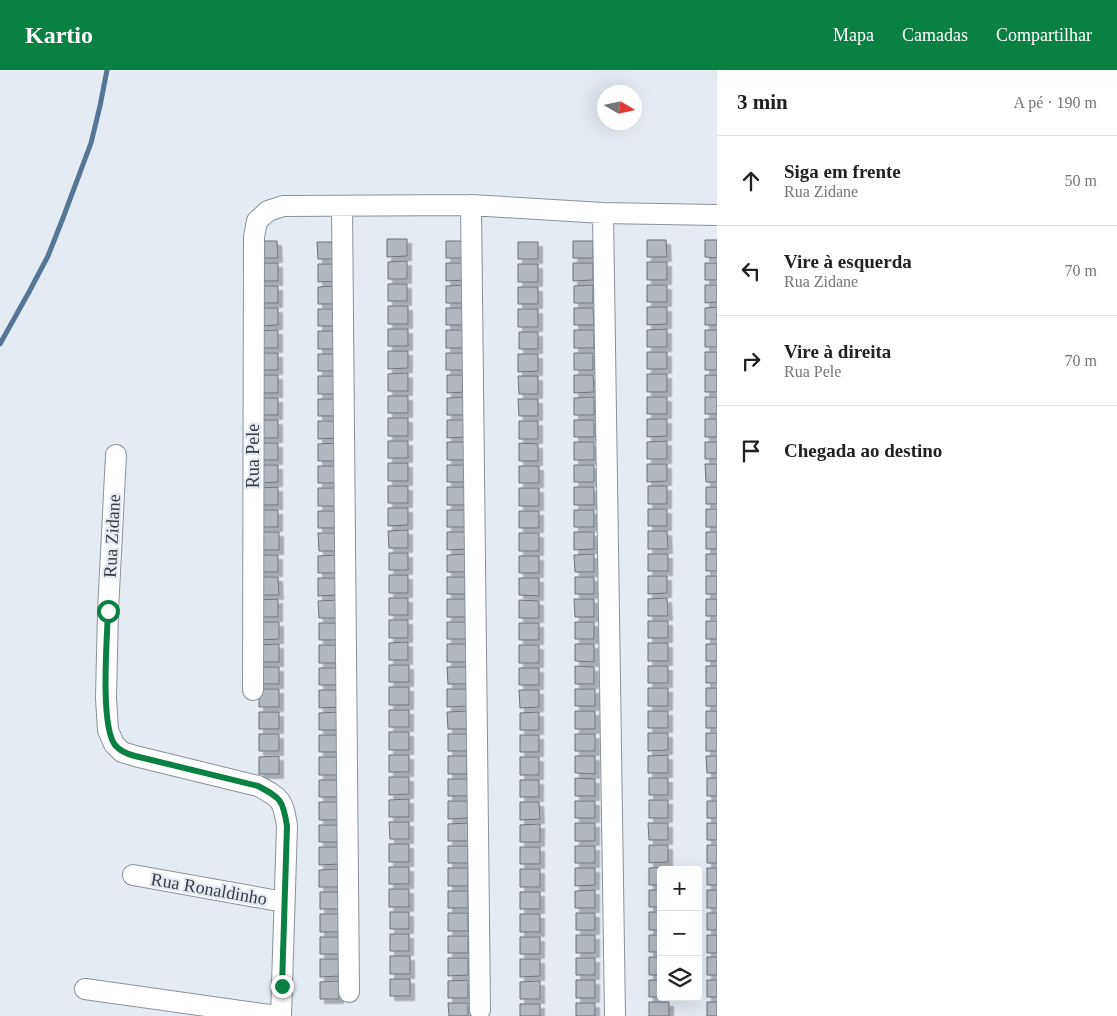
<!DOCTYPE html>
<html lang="pt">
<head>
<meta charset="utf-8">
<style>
	:root { --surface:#fff; --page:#f2f2f2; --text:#202124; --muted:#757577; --line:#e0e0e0; --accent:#0b8043 }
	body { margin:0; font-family:Georgia,serif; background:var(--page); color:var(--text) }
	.controls { position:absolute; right:15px; bottom:15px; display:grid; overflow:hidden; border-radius:5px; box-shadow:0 5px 20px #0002 }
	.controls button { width:45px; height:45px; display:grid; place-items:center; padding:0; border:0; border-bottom:1px solid var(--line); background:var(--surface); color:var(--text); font:25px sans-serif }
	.compass { position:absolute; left:597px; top:15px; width:45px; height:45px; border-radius:50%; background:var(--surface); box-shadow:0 5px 20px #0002; rotate:99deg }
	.stop { position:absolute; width:15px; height:15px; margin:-11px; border:4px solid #0b8043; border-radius:50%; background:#fff }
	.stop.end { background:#0b8043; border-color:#fff; box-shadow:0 1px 5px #0008 }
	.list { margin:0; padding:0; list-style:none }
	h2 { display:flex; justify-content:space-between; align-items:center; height:65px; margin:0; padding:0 20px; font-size:21px }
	h2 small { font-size:16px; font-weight:400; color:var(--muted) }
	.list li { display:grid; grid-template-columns:32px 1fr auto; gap:15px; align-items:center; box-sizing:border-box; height:90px; padding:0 20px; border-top:1px solid var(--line) }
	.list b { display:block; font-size:19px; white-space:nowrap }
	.list p { margin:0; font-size:16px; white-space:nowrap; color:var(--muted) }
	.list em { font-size:16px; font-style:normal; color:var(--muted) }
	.icon { flex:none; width:28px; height:28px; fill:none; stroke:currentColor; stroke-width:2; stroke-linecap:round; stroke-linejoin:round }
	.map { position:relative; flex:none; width:717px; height:946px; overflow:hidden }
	header { display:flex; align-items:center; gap:30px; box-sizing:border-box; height:70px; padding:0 25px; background:var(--accent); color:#fff }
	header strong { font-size:24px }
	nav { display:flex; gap:28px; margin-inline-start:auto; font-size:18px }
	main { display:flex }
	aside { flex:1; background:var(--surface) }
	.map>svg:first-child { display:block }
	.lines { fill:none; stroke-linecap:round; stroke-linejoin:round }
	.stream { stroke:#577696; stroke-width:5 }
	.building { fill:#b0b7bf; stroke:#6b7178; filter:url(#shadow) }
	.minor-casing { stroke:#8b9299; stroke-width:22 }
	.minor { stroke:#fff; stroke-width:20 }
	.route { stroke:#0b8043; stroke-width:6 }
	.labels { text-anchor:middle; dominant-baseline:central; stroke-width:4.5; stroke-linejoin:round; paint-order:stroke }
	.street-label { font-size:18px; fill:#393c3f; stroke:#e4ebf3 }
</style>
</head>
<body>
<header>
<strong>Kartio</strong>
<nav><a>Mapa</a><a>Camadas</a><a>Compartilhar</a></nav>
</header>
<main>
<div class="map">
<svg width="717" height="946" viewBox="0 0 717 946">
	<defs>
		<filter id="shadow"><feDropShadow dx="4.5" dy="4.5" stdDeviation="0" flood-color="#0004"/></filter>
	</defs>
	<rect width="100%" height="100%" fill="#e4ebf3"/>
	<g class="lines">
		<!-- stream -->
		<path class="stream" d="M0 274 29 222 48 186 63 148 91 73 100 36 107 0"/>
	</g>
	<!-- building -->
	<path class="building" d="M387 169H407V186L387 187Z
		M647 170H666L667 187H647Z
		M705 170H717V188L705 187Z
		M258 171H277L278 188H258Z
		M446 171H466V188H446Z
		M573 171H593V188H573Z
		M317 172H337V189H318Z
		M518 172H538V189H518Z
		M407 191V209H388V192Z
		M647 192H667V210H647Z
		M258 193H278V211H258Z
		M446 193H466V210L446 211Z
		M573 193H593V210L573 211Z
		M705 193H717V210H705Z
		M318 194H337V211L318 212Z
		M518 194H538V212H518Z
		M388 214H407V231H388Z
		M466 215V233H446V216Z
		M593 215V233H574V216Z
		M647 215H667V232H647Z
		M705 215H717V232L705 233Z
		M258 216H278V233H258Z
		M337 216V234H318V217Z
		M518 217H538V234H518Z
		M388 236H408V254H388Z
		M647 237H667V254L647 255Z
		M717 237V255H705V238Z
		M258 238H278V255L258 256Z
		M446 238H466V255H446Z
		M574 238H593L594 255H574Z
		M318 239H337V256H318Z
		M518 239H538V257H518Z
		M388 259H408V276H388Z
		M667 259V277H647V260Z
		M278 260V278H258V261Z
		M446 260H466V278H446Z
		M574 260H594V278H574Z
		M705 260H717V277H705Z
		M318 261H337V279H318Z
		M519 262H538V279H519Z
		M388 281H408V298L388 299Z
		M647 282H667V299H647Z
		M705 282H717V300H705Z
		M258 283H278V300H258Z
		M446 283H466V300H446Z
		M574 283H593V300H574Z
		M318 284H337V301H318Z
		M518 284H538V301L518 302Z
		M408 303V321H388V304Z
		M647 304H667V322H647Z
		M258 305H278V323H258Z
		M447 305H466V322L447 323Z
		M574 305H593L594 322 574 323Z
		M705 305H717V322H705Z
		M318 306H338V324H318Z
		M518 306H538V324H519Z
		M388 326H408V343H388Z
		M466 327V345H447V328Z
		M594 327V345H574V328Z
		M647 327H667V344H647Z
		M705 327H717V344H705Z
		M258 328H278V345H258Z
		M318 329H338V346H318Z
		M518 329H538V346H519Z
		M388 348H408V366H388Z
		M647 349H667V366L647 367Z
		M705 349H717V367H705Z
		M258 350H278V368H258Z
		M447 350H466V367L447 368Z
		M574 350H594V367H574Z
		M318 351H338V368L318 369Z
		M519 351H538V369H519Z
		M388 371H408V388H388Z
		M667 371V389H647V372Z
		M447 372H466V390H447Z
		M574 372H594V390H574Z
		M705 372H717V389H705Z
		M258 373H278V390H258Z
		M338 373V391H318V374Z
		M519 373 538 374V391H519Z
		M388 393H408V411H388Z
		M647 394H667V411L647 412Z
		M705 394H717V412H706Z
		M258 395H278V412L258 413Z
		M447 395H466V412H447Z
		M574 395H594V412H574Z
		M318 396H338V413H318Z
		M519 396H539V413H519Z
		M388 416H408V433H388Z
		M648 416H667V434H648Z
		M278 417V435H259L258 418Z
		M447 417H467V435H447Z
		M574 417H594V435H574Z
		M706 417H717V434H706Z
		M318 418H338V436H318Z
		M519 418H539V436H519Z
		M388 438H408V455L388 456Z
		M648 439H667V456H648Z
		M706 439H717V457H706Z
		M259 440H278V457H259Z
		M447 440H467V457H447Z
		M574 440H594V457H574Z
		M318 441H338V458H318Z
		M519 441H539V458H519Z
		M408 460V478H389L388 461Z
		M648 461H667L668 479H648Z
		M259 462H279V480H259Z
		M447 462H467V479L447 480Z
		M574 462H594V479L574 480Z
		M706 462H717V479H706Z
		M318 463H338V481H319Z
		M519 463H539V481H519Z
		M389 483H408V500H389Z
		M467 484V502H447V485Z
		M594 484V502H575L574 485Z
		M648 484H668V501H648Z
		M706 484H717V501H706Z
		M259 485H278V502H259Z
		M338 485V503H318V486Z
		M519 486H539V503H519Z
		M389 505H408V523H389Z
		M648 506H667V523L648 524Z
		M706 506H717V524H706Z
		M259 507H278L279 525H259Z
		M447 507H467V524H447Z
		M575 507H594V524H575Z
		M318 508H338V525L318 526Z
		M519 508H539V526L519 525Z
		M389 528H408V545H389Z
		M667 528 668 546H648V529Z
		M278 529V547H259V530Z
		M447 529H467V547H447Z
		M574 529H594V547H575Z
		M706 529H717V546H706Z
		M338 530V548H319L318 531Z
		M519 530 539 531V548H519Z
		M389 550H408V568H389Z
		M648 551H668V568H648Z
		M706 551H717V569H706Z
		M259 552H279V569L259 570Z
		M447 552H467V569H447Z
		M575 552H594V569H575Z
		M319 553H338V570H319Z
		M519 553H539V570H519Z
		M408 572V590H389V573Z
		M648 573H668V591H648Z
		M279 574V592H259V575Z
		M447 574H467V592H447Z
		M575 574H594V592L575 591Z
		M706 574H717V591H706Z
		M319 575H338L339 593H319Z
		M519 575H539V593H519Z
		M389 595H409V612H389Z
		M575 596 594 597V614H575Z
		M648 596H668V613H648Z
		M706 596H717V613H706Z
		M259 597H279V614H259Z
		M447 597H467V614H448Z
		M319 598H339V615H319Z
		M519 598H539V615H519Z
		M389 617H409V635H389Z
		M648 618H668V636H648Z
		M706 618H717V636H706Z
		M259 619H279V637H259Z
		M447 619H467V636L447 637Z
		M575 619H595V636H575Z
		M319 620H339V637L319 638Z
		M519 620H539V637L520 638Z
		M389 640H409V657H389Z
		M467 641V659H448L447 642Z
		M575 641H595V659H575Z
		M648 641H668V658H648Z
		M706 641H717V658H706Z
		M259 642H279V659H259Z
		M339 642V660H319V643Z
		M539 642V660H520V643Z
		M389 662H409V680H389Z
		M648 663H668V680L648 681Z
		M706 663H717V681H706Z
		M259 664H279V681H259Z
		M448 664H467V681H448Z
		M575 664H595V681H575Z
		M319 665H339V682H319Z
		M520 665H539V682H520Z
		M389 685H409V702H389Z
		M668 685V703H648V686Z
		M279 686V704H259V687Z
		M448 686H467V704H448Z
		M575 686H595V704L575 703Z
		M706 686H717V703H707Z
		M319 687H339V705H319Z
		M520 687H539V705H520Z
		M389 707H409V724L389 725Z
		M575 708 595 709V726H575Z
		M649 708H668V725H649Z
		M707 708H717V726H707Z
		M448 709H468V726H448Z
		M319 710H339V727H319Z
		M520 710H539V727H520Z
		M409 729V747H389V730Z
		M649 730H668V748H649Z
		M448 731H468V748L448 749Z
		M575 731H595V748H575Z
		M707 731H717V748H707Z
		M319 732H339V750H319Z
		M520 732H539L540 749 520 750Z
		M389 752H409V769H390Z
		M468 753V771H448V754Z
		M575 753H595V771H575Z
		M648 753H668V770H649Z
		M707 753H717V770H707Z
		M540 754V772H520V755Z
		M319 755H339V772H319Z
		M389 774H409V792H389Z
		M649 775H668V792L649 793Z
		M707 775H717V793H707Z
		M448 776H468V793H448Z
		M575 776H595V793H575Z
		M319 777H339V794L319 795Z
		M520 777H540V794H520Z
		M389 797H409V814H389Z
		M668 797V800H661V815H649V798Z
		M448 798H468V816H448Z
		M575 798H595V815L575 816Z
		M707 798H717V815H707Z
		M339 799V817H319V800Z
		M520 799H540V817H520Z
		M389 819H409V837H389Z
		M595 820V838H575V821Z
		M649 820H661V837H649Z
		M707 820H717V838H707Z
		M448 821H468V838H448Z
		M320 822H339V839H320Z
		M520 822H540V839H520Z
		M390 842H409V859H390Z
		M649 842H661V860H649Z
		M448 843H468V861H448Z
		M576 843H595V860H576Z
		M707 843H717V860H707Z
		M320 844H339V862H320Z
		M520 844H540V862H520Z
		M390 864H409V881H390Z
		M576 865H595V883H576Z
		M649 865H661V882H649Z
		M707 865H717V883H707Z
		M448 866H468V883H448Z
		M320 867H339V884H320Z
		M520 867H540V884H520Z
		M390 886H410V904H390Z
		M649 887H661V905H649Z
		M707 887H717V905H707Z
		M448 888H468V905L448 906Z
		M576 888H595V905H576Z
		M320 889H339V906L320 907Z
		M520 889H540V906L520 907Z
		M390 909H410V926H390Z
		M468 910V928H448V911Z
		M576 910H595V928H576Z
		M649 910H661V927H649Z
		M707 910H717V927H707Z
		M339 911V929H320V912Z
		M540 911V929H520V912Z
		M649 932H669V946H649Z
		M707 932H717V946H707Z
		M448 933H468V946H449Z
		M576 933H595V946H576Z
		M520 934H540V946H520Z"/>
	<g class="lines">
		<!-- minor casing -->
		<g class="minor-casing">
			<path id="minor" d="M471 135 480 940
				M342 136 349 922
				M603 143 615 946
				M116 385 108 541 106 628 108 660 114 674 122 682 135 686 258 716C281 728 283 730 287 756L281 946
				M253 620 254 167 257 151 268 141 283 136 471 135 603 143 717 145
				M133 805 284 832
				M85 919 277 946"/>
		</g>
		<!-- minor -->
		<use href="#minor" class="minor"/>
	</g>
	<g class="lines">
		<!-- route -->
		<path class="route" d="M108 541C107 569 100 655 115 675 120 681 127 684 135 686L258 716C281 728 283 730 287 756L282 916"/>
	</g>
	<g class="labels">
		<!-- street labels -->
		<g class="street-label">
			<text transform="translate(253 386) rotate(-90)">Rua Pele</text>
			<text transform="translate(112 466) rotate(-87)">Rua Zidane</text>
			<text transform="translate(209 819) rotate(10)">Rua Ronaldinho</text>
		</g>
	</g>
</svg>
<div class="controls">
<button>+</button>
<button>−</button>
<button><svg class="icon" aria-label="layers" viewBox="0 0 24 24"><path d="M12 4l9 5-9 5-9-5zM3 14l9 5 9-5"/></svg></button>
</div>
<svg class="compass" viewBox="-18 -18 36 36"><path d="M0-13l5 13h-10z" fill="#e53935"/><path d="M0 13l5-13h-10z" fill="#757577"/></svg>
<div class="stop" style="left:108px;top:541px"></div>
<div class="stop end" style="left:282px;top:916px"></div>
</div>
<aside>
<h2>3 min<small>A pé · 190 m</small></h2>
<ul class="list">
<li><svg class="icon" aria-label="ahead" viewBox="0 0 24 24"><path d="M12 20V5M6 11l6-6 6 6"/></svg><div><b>Siga em frente</b><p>Rua Zidane</p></div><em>50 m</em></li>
<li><svg class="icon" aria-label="left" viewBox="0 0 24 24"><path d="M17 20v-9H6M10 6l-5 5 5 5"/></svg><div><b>Vire à esquerda</b><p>Rua Zidane</p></div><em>70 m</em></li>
<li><svg class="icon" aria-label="right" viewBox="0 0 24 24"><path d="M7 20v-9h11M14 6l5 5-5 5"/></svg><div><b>Vire à direita</b><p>Rua Pele</p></div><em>70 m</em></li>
<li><svg class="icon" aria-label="arrive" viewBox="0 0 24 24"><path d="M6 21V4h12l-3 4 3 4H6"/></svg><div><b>Chegada ao destino</b></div></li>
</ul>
</aside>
</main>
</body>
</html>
